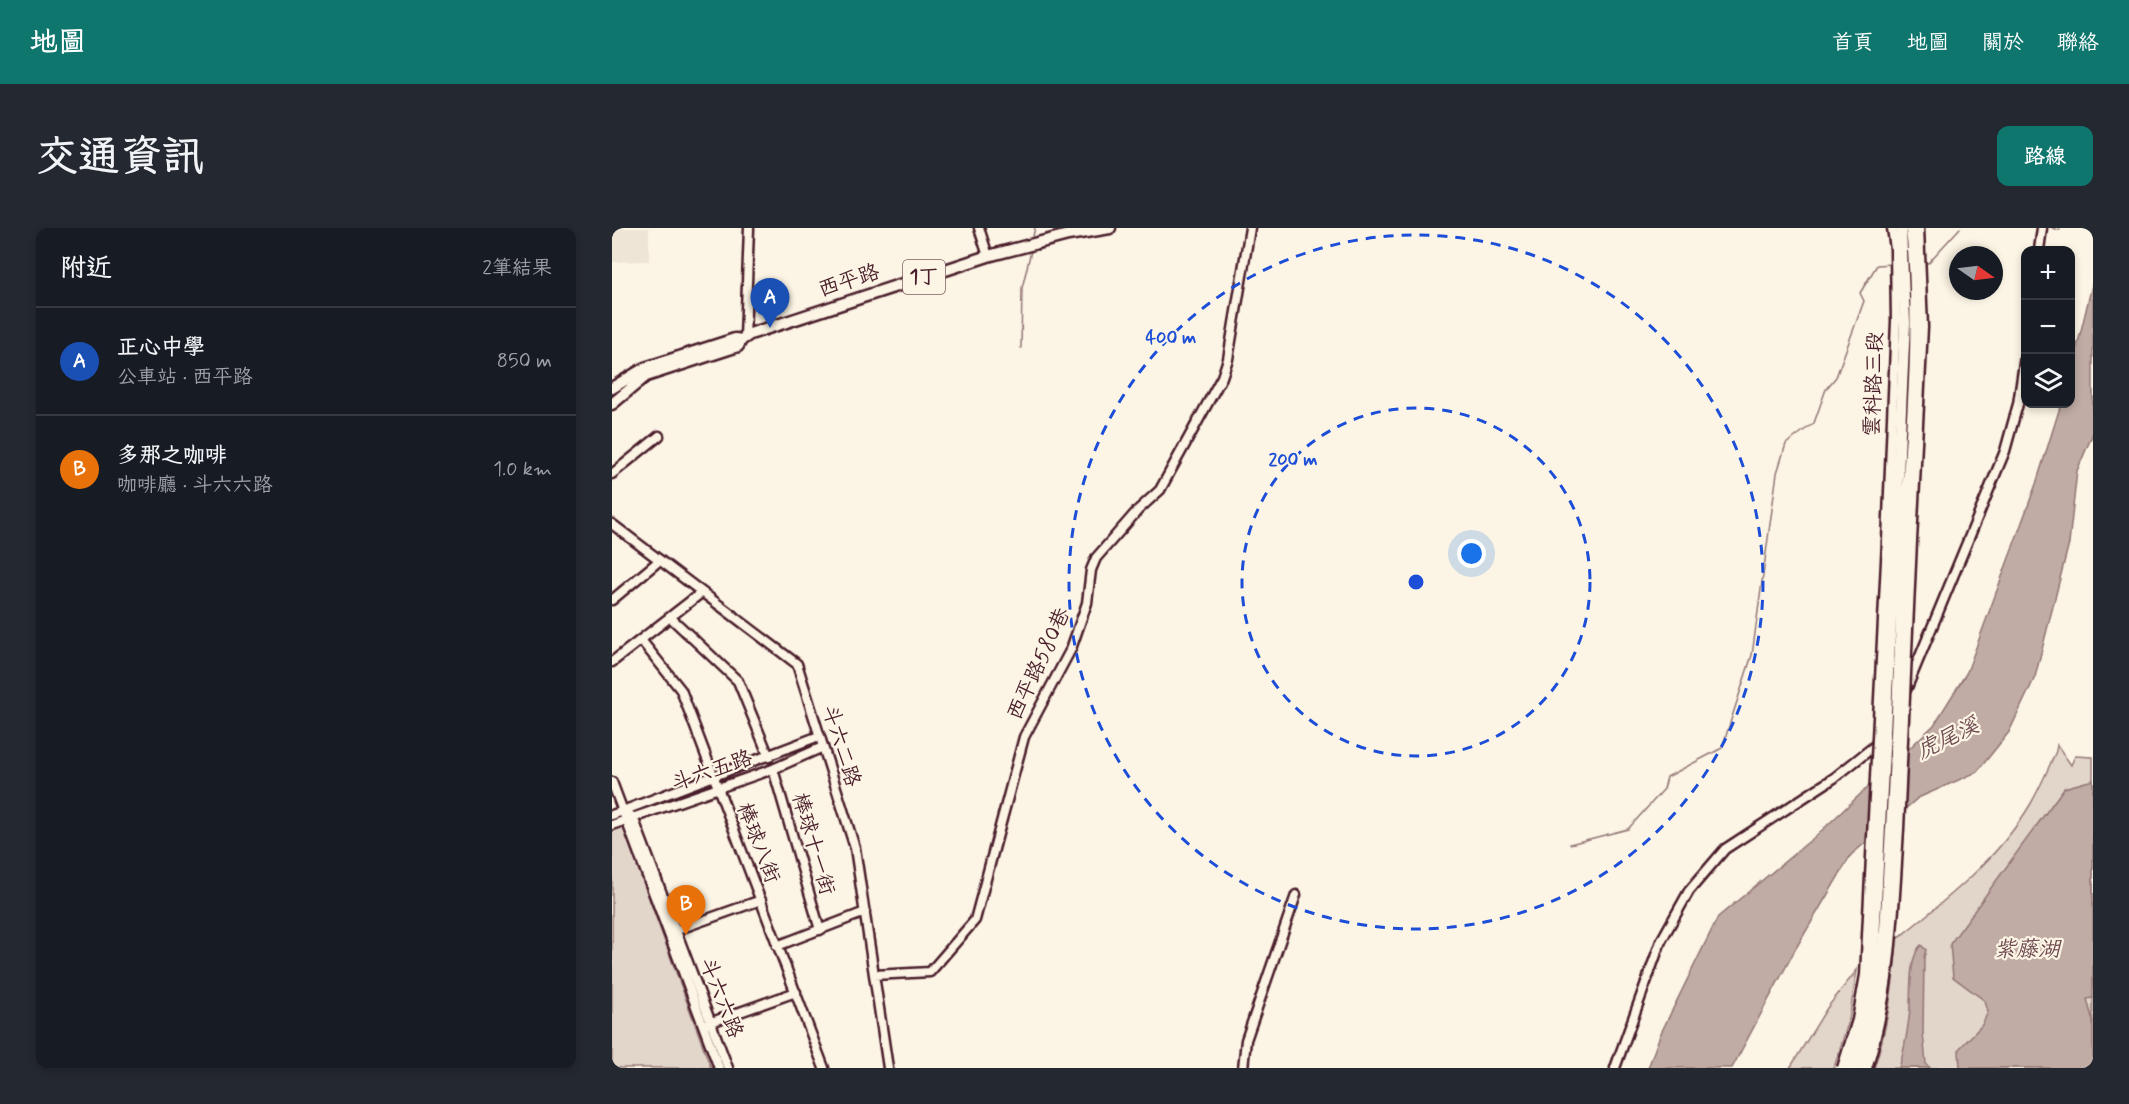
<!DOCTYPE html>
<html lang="zh-TW">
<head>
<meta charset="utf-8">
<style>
	:root { --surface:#171b24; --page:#242831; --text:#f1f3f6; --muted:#9ea1a6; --line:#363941; --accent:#0f766e }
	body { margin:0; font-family:Mynerve,"LXGW WenKai TC",sans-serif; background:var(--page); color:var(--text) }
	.controls { position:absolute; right:18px; top:18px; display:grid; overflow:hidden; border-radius:12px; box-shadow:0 3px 9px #0003 }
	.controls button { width:54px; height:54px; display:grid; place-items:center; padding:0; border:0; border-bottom:2px solid var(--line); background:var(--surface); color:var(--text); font:30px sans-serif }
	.compass { position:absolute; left:1337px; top:18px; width:54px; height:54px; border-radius:50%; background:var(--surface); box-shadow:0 3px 9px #0003; rotate:104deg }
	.you { position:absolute; left:860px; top:326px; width:21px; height:21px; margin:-15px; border:4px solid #fff; border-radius:50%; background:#1a73e8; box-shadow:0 0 0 9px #1a73e833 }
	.badge { display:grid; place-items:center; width:39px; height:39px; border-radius:50%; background:var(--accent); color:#fff; font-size:20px; font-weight:700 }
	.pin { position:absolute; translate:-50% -50px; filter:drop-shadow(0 2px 3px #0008) }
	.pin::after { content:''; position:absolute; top:32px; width:21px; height:18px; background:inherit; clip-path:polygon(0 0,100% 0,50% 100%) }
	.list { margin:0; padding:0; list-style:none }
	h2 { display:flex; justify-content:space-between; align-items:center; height:78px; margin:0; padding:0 24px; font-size:26px }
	h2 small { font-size:20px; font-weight:400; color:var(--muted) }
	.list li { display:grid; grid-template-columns:39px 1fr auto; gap:18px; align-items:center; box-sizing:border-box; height:108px; padding:0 24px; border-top:2px solid var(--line) }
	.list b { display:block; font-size:22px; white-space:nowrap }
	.list p { margin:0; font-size:20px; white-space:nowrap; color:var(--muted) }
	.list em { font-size:20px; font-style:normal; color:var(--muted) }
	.icon { flex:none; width:33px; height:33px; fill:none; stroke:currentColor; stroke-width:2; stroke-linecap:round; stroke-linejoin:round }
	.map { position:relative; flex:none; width:1481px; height:840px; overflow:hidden; border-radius:12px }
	header { display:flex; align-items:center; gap:36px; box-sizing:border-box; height:84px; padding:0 30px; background:var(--accent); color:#fff }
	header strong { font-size:28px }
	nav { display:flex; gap:33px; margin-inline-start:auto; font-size:21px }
	.intro { display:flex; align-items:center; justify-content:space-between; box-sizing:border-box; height:144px; padding:0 36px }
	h1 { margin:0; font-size:42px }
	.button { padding:15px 27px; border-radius:12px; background:var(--accent); color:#fff; font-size:21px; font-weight:700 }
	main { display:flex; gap:36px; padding:0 36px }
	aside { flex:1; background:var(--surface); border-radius:12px; box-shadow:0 3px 9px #0003 }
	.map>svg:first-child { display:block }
	.built { fill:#eee5d7 }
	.green { fill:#e2d5ca; stroke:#967a7a; stroke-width:1.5 }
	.water { fill:#c0aca5; stroke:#917474; stroke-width:1.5 }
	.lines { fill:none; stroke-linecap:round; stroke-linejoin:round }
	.stream { stroke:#917474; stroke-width:1.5 }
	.minor-casing { stroke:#4a1f2b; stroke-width:13 }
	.major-casing { stroke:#4a1f2b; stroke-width:15 }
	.minor { stroke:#fcf5e5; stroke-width:8 }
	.major { stroke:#fcf5e5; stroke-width:10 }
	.minor-bridge-casing { stroke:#4a1f2b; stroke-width:13; stroke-linecap:butt }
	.major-bridge-casing { stroke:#4a1f2b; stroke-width:15; stroke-linecap:butt }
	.minor-bridge { stroke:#fcf5e5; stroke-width:8 }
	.major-bridge { stroke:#fcf5e5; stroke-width:10 }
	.ring { fill:none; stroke:#1d4ed8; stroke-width:3; stroke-dasharray:10 8 }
	.labels { text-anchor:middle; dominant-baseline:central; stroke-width:4.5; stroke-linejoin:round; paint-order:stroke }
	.shield { fill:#fcf5e5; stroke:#7f5f63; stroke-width:1.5 }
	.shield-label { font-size:20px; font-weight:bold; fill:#4a1f2b }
	.street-label { font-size:21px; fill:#4a1f2b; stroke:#fcf5e5 }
	.water-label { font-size:22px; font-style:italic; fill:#6d4950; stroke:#fcf5e5 }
	.centre { fill:#1d4ed8; stroke:#fcf5e5; stroke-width:3 }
	.ring-label { font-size:18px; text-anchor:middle; font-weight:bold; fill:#1d4ed8; stroke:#fcf5e5; stroke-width:4.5; stroke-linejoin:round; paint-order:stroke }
</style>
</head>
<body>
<header>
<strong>地圖</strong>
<nav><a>首頁</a><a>地圖</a><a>關於</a><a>聯絡</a></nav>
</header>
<div class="intro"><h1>交通資訊</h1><a class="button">路線</a></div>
<main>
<aside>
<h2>附近<small>2筆結果</small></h2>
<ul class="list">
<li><span class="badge" style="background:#1a4fb4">A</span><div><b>正心中學</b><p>公車站 · 西平路</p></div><em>850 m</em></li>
<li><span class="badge" style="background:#e8710a">B</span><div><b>多那之咖啡</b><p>咖啡廳 · 斗六六路</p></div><em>1.0 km</em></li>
</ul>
</aside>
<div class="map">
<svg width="1481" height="840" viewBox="0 0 1481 840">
	<rect width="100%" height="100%" fill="#fcf5e5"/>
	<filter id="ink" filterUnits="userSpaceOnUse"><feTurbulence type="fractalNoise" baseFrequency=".0167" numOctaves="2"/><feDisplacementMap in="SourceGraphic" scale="12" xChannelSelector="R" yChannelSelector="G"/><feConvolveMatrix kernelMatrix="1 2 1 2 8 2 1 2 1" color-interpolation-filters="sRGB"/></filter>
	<g filter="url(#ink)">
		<!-- built -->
		<path class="built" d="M0 0H37V33L0 34Z"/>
		<!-- green -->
		<path class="green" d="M1445 517 1459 537 1463 528 1481 529V840H1262C1276 798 1282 756 1285 711 1334 672 1386 631 1418 577 1428 560 1436 541 1444 523Z
			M11 599 99 840H0V603Z
			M1245 742 1237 792 1222 840H1178L1215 780Z"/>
		<!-- water -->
		<path class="water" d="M1481 53V205L1465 243 1457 315 1423 449 1397 504 1365 544 1306 570 1239 627 1184 720 1120 840H1036L1048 807 1106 689 1206 606 1322 497 1355 444 1424 256 1449 176H1458L1459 144Z
			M1481 552V770L1475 771 1481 793V840H1348L1347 821 1370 797 1376 784 1373 773 1341 749 1338 716 1452 560Z
			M1309 717 1314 722 1312 729 1311 805 1314 836 1318 840H1287C1292 824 1295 806 1297 790 1300 770 1295 731 1309 717Z"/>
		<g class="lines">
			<!-- stream -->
			<path class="stream" d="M1440 0 1448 2
				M420 12 423 0
				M1312 35H1316L1348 0
				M409 120 410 60 419 23
				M958 616 1016 601 1052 561 1055 549 1110 520 1140 427 1165 245 1174 216 1202 195 1214 161 1224 149 1252 73 1248 65 1265 37 1280 36"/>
			<!-- minor casing -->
			<g class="minor-casing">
				<path id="minor" d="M367 0 376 28
					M1427 22 1430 0
					M133 110 137 0
					M0 246 47 208
					M0 296 185 436 243 620 276 840
					M1275 313 1284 93 1283 21 1280 0
					M1300 313 1311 99 1307 0
					M0 372 48 332
					M58 389 126 453 157 529
					M29 412 69 462 212 840
					M0 434 89 365
					M1294 462 1393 223 1406 176 1414 121
					M161 541 208 702
					M0 554 107 840
					M12 583 21 589 116 840
					M0 587 207 508
					M0 597 161 541 211 519
					M59 704 149 672
					M165 718 253 684
					M262 747 318 744 363 692 412 509 459 421 475 375 479 342 484 330 526 282 548 262 610 149 616 131 638 0
					M94 796 184 764
					M631 840 634 812 684 667
					M1003 840 1049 713 1077 663 1113 621 1222 550 1260 520 1275 505 1284 485"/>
			</g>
			<!-- major casing -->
			<g class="major-casing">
				<path id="major" d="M0 160 33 140 123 111 129 112
					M0 176 34 148 126 118 129 112 138 106 376 28 456 7 498 0
					M1283 313 1293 95 1289 0
					M1292 313C1298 210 1310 103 1299 0"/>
			</g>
			<!-- minor -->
			<use href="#minor" class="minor"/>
			<!-- major -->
			<use href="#major" class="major"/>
			<!-- minor-bridge casing -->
			<g class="minor-bridge-casing">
				<path id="minor-bridge" d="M1230 840 1245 792 1253 747 1275 313
					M1255 840C1280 763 1282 681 1287 601 1292 505 1296 409 1300 313"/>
			</g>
			<!-- major-bridge casing -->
			<g class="major-bridge-casing">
				<path id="major-bridge" d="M1238 840 1254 785 1261 732 1283 313
					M1247 840C1272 774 1273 703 1277 633 1284 526 1288 420 1292 313"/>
			</g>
			<!-- minor-bridge -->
			<use href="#minor-bridge" class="minor-bridge"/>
			<!-- major-bridge -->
			<use href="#major-bridge" class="major-bridge"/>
		</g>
	</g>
	<!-- distance rings -->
	<g class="ring">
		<circle cx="804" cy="354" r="174"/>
		<circle cx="804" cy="354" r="347"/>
	</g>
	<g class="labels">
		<!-- shield labels -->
		<rect class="shield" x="291" y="32" width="42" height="34" rx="4.5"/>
		<g class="shield-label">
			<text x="312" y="49">1丁</text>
		</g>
		<!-- street labels -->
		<g class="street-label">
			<text transform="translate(237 53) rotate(-18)">西平路</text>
			<text transform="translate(1262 156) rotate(-88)">雲科路三段</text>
			<text transform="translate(427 436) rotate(-65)">西平路580巷</text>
			<text transform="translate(229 518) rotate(73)">斗六二路</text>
			<text transform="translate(100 543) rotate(-19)">斗六五路</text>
			<text transform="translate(146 615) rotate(69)">棒球八街</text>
			<text transform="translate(201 616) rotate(74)">棒球十一街</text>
			<text transform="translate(109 770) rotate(69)">斗六六路</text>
		</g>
		<!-- water labels -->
		<g class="water-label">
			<text transform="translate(1336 511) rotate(-26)">虎尾溪</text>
			<text x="1415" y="722">紫藤湖</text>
		</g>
	</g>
	<circle cx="804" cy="354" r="9" class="centre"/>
	<g class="ring-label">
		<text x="559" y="115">400 m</text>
		<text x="681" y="237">200 m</text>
	</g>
</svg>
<div class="controls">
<button>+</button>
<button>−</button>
<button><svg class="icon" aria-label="layers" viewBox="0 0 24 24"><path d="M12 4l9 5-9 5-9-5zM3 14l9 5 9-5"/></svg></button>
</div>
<svg class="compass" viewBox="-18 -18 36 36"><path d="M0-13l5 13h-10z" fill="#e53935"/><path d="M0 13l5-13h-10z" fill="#9ea1a6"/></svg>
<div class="you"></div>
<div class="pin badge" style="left:158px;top:100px;background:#1a4fb4">A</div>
<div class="pin badge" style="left:74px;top:707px;background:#e8710a">B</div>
</div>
</main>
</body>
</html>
